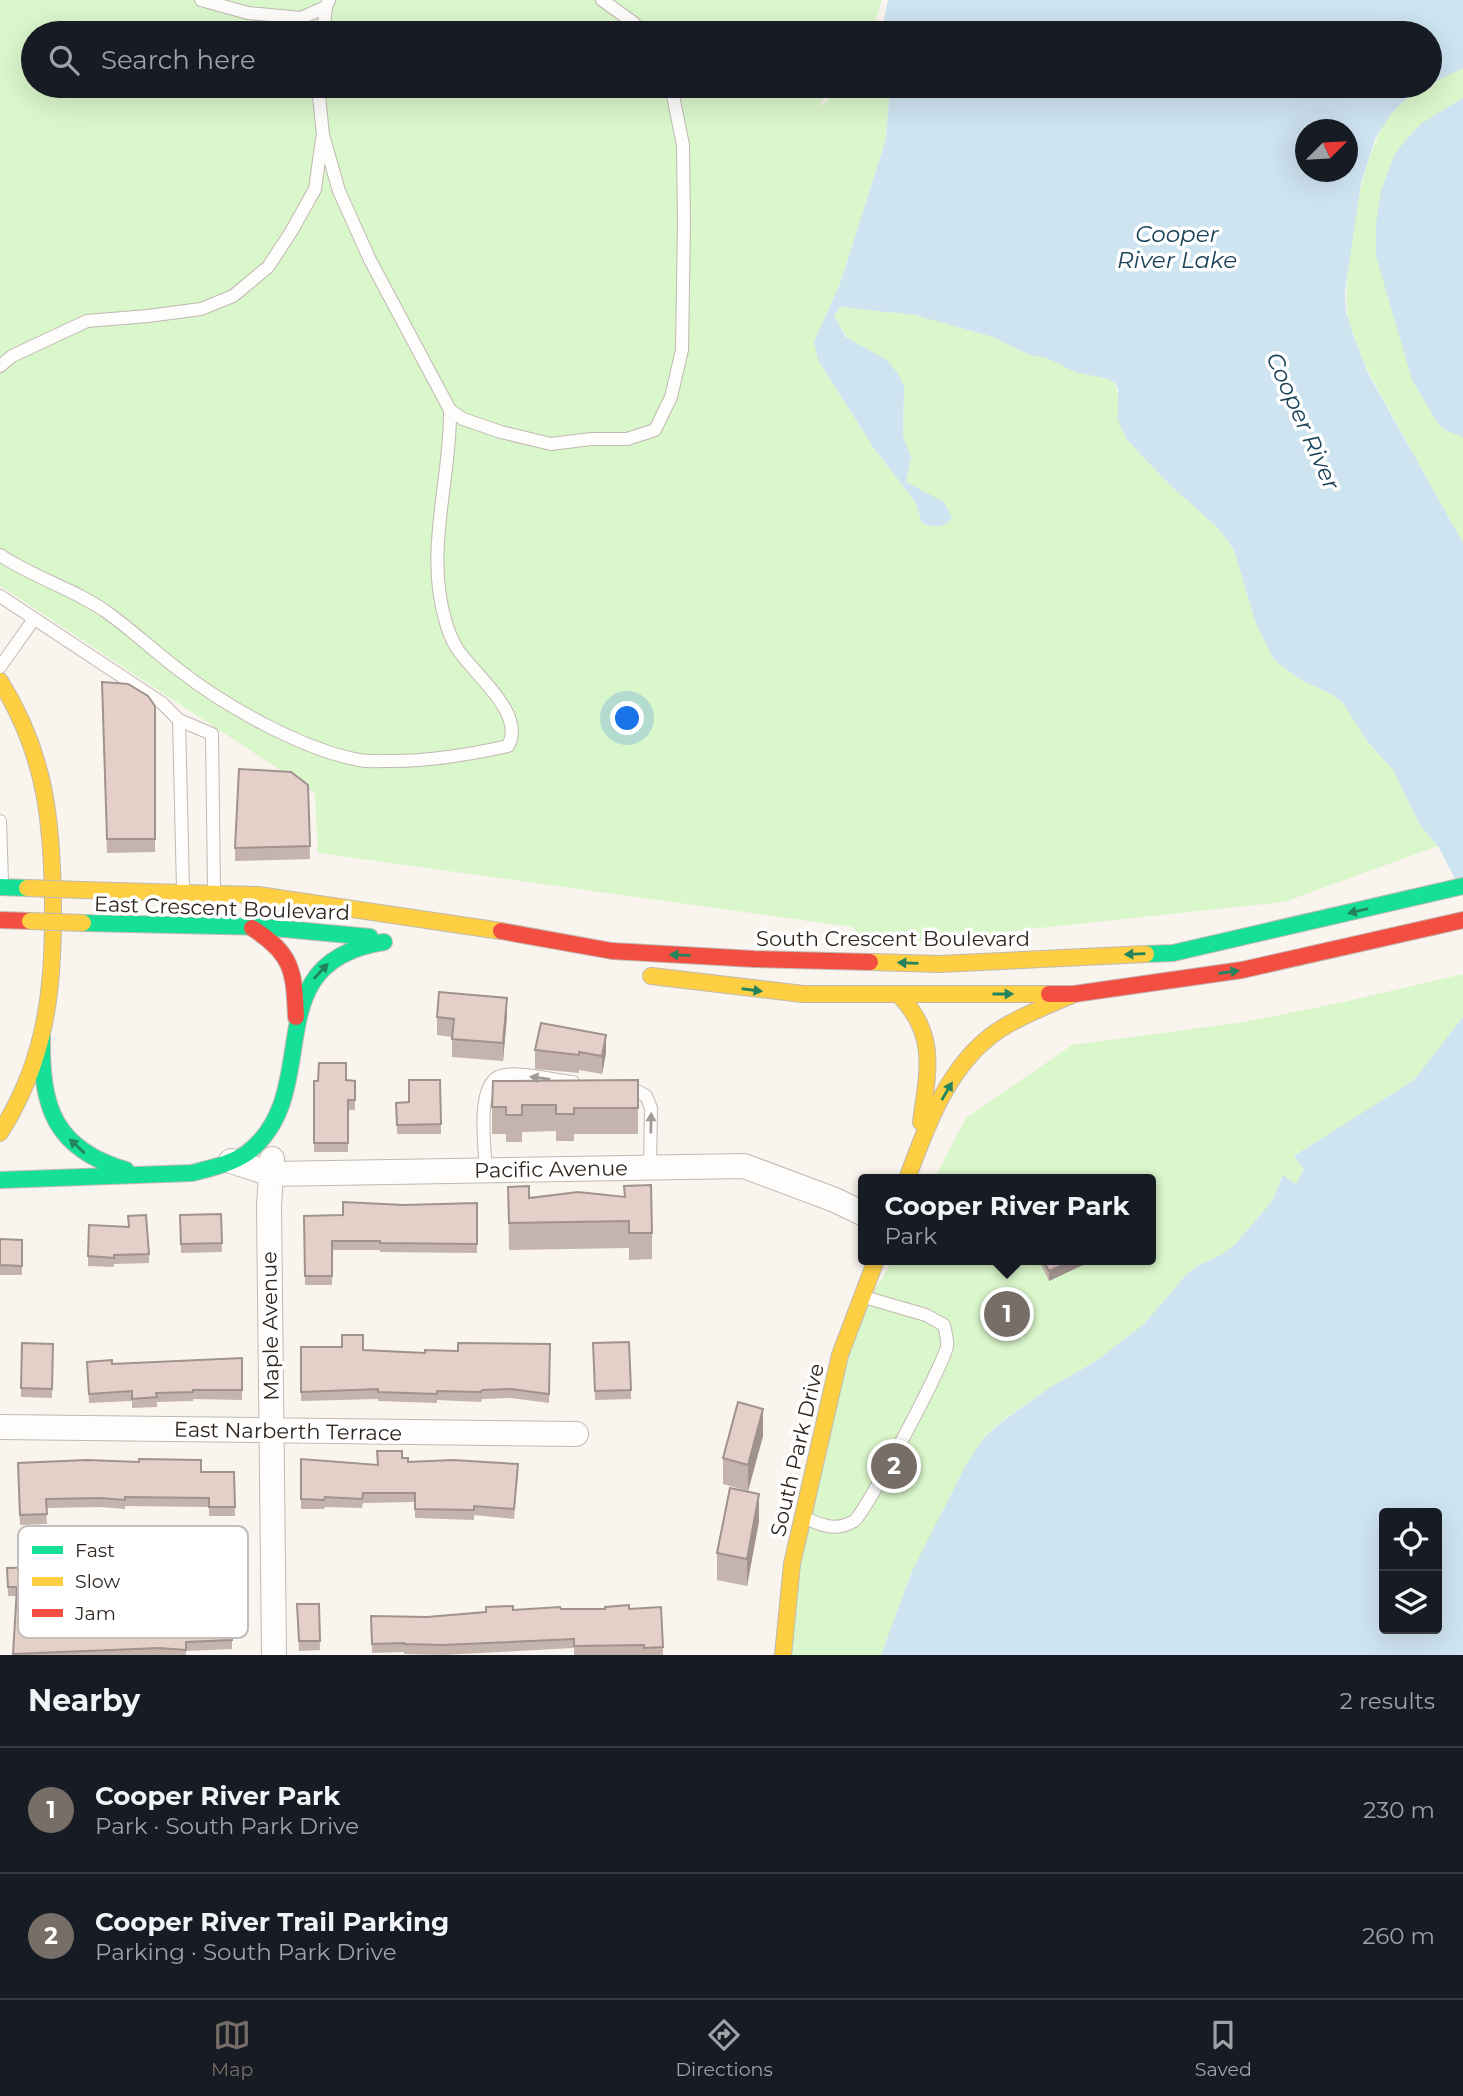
<!DOCTYPE html>
<html lang="en">
<head>
<meta charset="utf-8">
<style>
	:root { --surface:#171b24; --page:#20242c; --text:#f1f3f6; --muted:#9ea1a6; --line:#363941; --accent:#776e67 }
	body { margin:0; font-family:Montserrat,sans-serif; background:var(--page); color:var(--text) }
	.controls { position:absolute; right:21px; bottom:21px; display:grid; overflow:hidden; border-radius:7px; box-shadow:0 7px 28px #0002 }
	.controls button { width:63px; height:63px; display:grid; place-items:center; padding:0; border:0; border-bottom:2px solid var(--line); background:var(--surface); color:var(--text); font:35px sans-serif }
	.compass { position:absolute; left:1295px; top:119px; width:63px; height:63px; border-radius:50%; background:var(--surface); box-shadow:0 7px 28px #0002; rotate:66deg }
	.you { position:absolute; left:628px; top:719px; width:24px; height:24px; margin:-18px; border:5px solid #fff; border-radius:50%; background:#1a73e8; box-shadow:0 0 0 10px #1a73e833 }
	.badge { display:grid; place-items:center; width:46px; height:46px; border-radius:50%; background:var(--accent); color:#fff; font-size:23px; font-weight:700 }
	.pin { position:absolute; translate:-50% -50%; border:4px solid #fff; box-shadow:0 2px 7px #0006 }
	.popup { position:absolute; left:858px; top:1174px; width:298px; height:91px; box-sizing:border-box; display:grid; place-content:center; border-radius:7px; background:var(--surface); filter:drop-shadow(0 2px 5px #0005); font-size:23px; white-space:nowrap; color:var(--muted) }
	.popup b { font-size:26px; color:var(--text) }
	.popup::after { content:''; position:absolute; left:50%; top:100%; margin-left:-14px; border:14px solid transparent; border-top-color:var(--surface) }
	.list { margin:0; padding:0; list-style:none }
	h2 { display:flex; justify-content:space-between; align-items:center; height:91px; margin:0; padding:0 28px; font-size:30px }
	h2 small { font-size:23px; font-weight:400; color:var(--muted) }
	.list li { display:grid; grid-template-columns:46px 1fr auto; gap:21px; align-items:center; box-sizing:border-box; height:126px; padding:0 28px; border-top:2px solid var(--line) }
	.list b { display:block; font-size:26px; white-space:nowrap }
	.list p { margin:0; font-size:23px; white-space:nowrap; color:var(--muted) }
	.list em { font-size:23px; font-style:normal; color:var(--muted) }
	.icon { flex:none; width:38px; height:38px; fill:none; stroke:currentColor; stroke-width:2; stroke-linecap:round; stroke-linejoin:round }
	.map { position:relative; flex:none; width:1463px; height:1655px; overflow:hidden }
	.search { position:absolute; background:var(--surface); box-shadow:0 7px 28px #0002; left:21px; right:21px; top:21px; height:77px; display:flex; align-items:center; gap:18px; box-sizing:border-box; padding:0 24px; border-radius:38px; color:var(--muted); font-size:26px }
	.sheet { height:343px; background:var(--surface) }
	nav { display:flex; justify-content:space-around; align-items:center; box-sizing:border-box; height:98px; border-top:2px solid var(--line); background:var(--surface); font-size:19px; color:var(--muted) }
	nav a { display:grid; justify-items:center; gap:4px }
	nav .on { color:var(--accent) }
	.map>svg:first-child { display:block }
	.green { fill:#daf6cb }
	.water { fill:#cee4f1; fill-rule:evenodd }
	.lines { fill:none; stroke-linecap:round; stroke-linejoin:round }
	.lane-casing { stroke:#c0b9b2; stroke-width:14 }
	.street-casing { stroke:#c0b9b2; stroke-width:26 }
	.fast-casing { stroke:#c0b9b2; stroke-width:18 }
	.slow-casing { stroke:#c0b9b2; stroke-width:18 }
	.jam-casing { stroke:#c0b9b2; stroke-width:18 }
	.lane { stroke:#fefdfc; stroke-width:12 }
	.street { stroke:#fefdfc; stroke-width:24 }
	.fast { stroke:#16e098; stroke-width:16 }
	.slow { stroke:#ffcf43; stroke-width:16 }
	.jam { stroke:#f24e42; stroke-width:16 }
	.slow-bridge-casing { stroke:#c0b9b2; stroke-width:18; stroke-linecap:butt }
	.slow-bridge { stroke:#ffcf43; stroke-width:16 }
	.wall { fill:#c5b3ad }
	.shaded-wall { fill:#a0928d }
	.building { fill:#e5d0c9; stroke:#a0928d; stroke-width:2 }
	.oneway { fill:#23835c }
	.oneway2 { fill:#a19c99 }
	.labels { text-anchor:middle; dominant-baseline:central; stroke-width:7; stroke-linejoin:round; paint-order:stroke }
	.street-label { font-size:21px; fill:#30261f; stroke:#fff }
	.water-label { font-size:23px; font-style:italic; fill:#1a4258; stroke:#fff }
	.key { fill:#fff; stroke:#c1bebc; stroke-width:2 }
	.key-label { font-size:19px; fill:#30261f }
</style>
</head>
<body>
<div class="map">
<svg width="1463" height="1655" viewBox="0 0 1463 1655">
	<rect width="100%" height="100%" fill="#faf4ee"/>
	<!-- green -->
	<path class="green" d="M0 0H882L875 22 868 33H33V86H832L818 109 843 86H890L886 139 840 284 814 342 818 360 873 447 916 503 922 523 944 502 906 482 911 457 903 436 904 386 862 347 847 337 833 316 840 307 915 315 993 337 1030 355 1047 358 1075 372 1108 379 1115 383 1127 440 1172 487 1218 528 1234 550 1255 621 1274 660 1301 680 1331 694 1343 703 1367 741 1393 770 1420 825 1438 846 1284 902 872 946 852 927 318 853 315 793 0 586Z
		M1463 68V543C1440 503 1418 462 1396 422 1379 391 1360 360 1350 326 1338 282 1361 146 1393 112 1413 90 1436 79 1463 68Z
		M1463 974V1017L1424 1071 1408 1084 1295 1157 1304 1169 1296 1184 1282 1175 1273 1200 1236 1243 1223 1254 1199 1265 1187 1274 1144 1324 1096 1361 1049 1388 999 1423 982 1440 912 1571 881 1655H783L849 1332 893 1260H1150V1179H934L966 1118 1072 1045 1245 1022 1339 1003Z"/>
	<!-- water -->
	<path class="water" d="M888 0H1463V68L1430 84V33H1219L1220 26 1215 22 1181 33H881Z
		M890 86H1194L1199 99 1202 86H1426L1410 95 1391 114 1375 139 1361 183 1345 291 1346 311 1351 329 1368 373 1463 543V894L1438 846 1420 825 1393 770 1367 741 1343 703 1331 694 1301 680 1274 660 1255 621 1234 550 1218 528 1172 487 1127 440 1118 420V389L1115 383 1108 379 1075 372 1047 358 1030 355 993 337 915 315 840 307 834 316 846 337 887 360 899 375 904 386 903 436 911 457 906 482 944 502 952 517C946 529 934 528 922 523L916 503 873 447 818 360 814 342 840 284 886 139ZM1306 130H1348V172H1306Z
		M1463 98V437L1445 430 1438 424 1412 380 1376 256V223L1381 191 1394 155 1404 142 1422 123Z
		M1463 1017V1655H881L912 1571 966 1465 982 1440 999 1424 1049 1388 1096 1361 1144 1324 1187 1274 1199 1265 1223 1254 1236 1243 1273 1200 1283 1175 1296 1184 1304 1169 1294 1156 1414 1080ZM1384 1513H1437V1629H1384Z"/>
	<g class="lines">
		<!-- lane casing -->
		<g class="lane-casing">
			<path id="lane" d="M201 0 248 13 301 18 326 7
				M602 0 634 23 641 33
				M323 33 326 7 329 0
				M318 86 323 135 339 191 370 260 450 410 463 419 501 432 551 444 591 439H627L655 430 671 397 682 350 684 223 683 145 671 86
				M0 366 12 356 87 321 148 316 201 309 233 296 268 267 291 232 315 189 322 139
				M0 555C34 578 75 589 108 613 133 631 155 652 179 670 225 706 301 749 359 760 369 762 381 761 391 761 432 761 468 755 508 746 527 713 471 672 456 647 452 640 448 630 446 623 424 551 451 481 450 410
				M0 596 162 703 179 720
				M0 667 34 619
				M0 821 2 882
				M183 889 179 720 212 734 214 889
				M623 1087 632 1088 646 1096 651 1108 650 1167
				M486 1170C485 1149 476 1089 498 1077 513 1069 556 1081 573 1082
				M803 1517C820 1525 836 1532 854 1521 865 1514 945 1362 947 1346 948 1340 945 1331 944 1325L926 1315 864 1297"/>
		</g>
		<!-- street casing -->
		<g class="street-casing">
			<path id="street" d="M272 1159 269 1206 274 1655
				M231 1161 271 1174 744 1166 835 1200 864 1214
				M0 1427 576 1434"/>
		</g>
		<!-- fast casing -->
		<g class="fast-casing">
			<path id="fast" d="M0 887 27 888
				M83 923 263 927 370 937
				M1146 954 1173 953 1463 886
				M42 1037C41 1107 54 1149 126 1170
				M0 1180 192 1173C211 1168 231 1164 247 1153 328 1091 251 962 384 942"/>
		</g>
		<!-- slow casing -->
		<g class="slow-casing">
			<path id="slow" d="M0 681C45 753 52 819 53 902 54 987 47 1059 0 1133
				M82 890 258 895 501 931
				M870 962 940 964 1146 954
				M651 976 803 994H1049
				M898 994C938 1034 928 1071 921 1122
				M907 1179C927 1125 949 1063 999 1030 1022 1015 1047 1006 1072 995
				M783 1655 792 1564 840 1355 876 1260"/>
		</g>
		<!-- jam casing -->
		<g class="jam-casing">
			<path id="jam" d="M0 920 30 921
				M252 928C293 954 294 971 296 1017
				M501 931 612 951 754 959 870 962
				M1049 994H1074L1242 970 1463 920"/>
		</g>
		<!-- lane -->
		<use href="#lane" class="lane"/>
		<!-- street -->
		<use href="#street" class="street"/>
		<!-- fast -->
		<use href="#fast" class="fast"/>
		<!-- slow -->
		<use href="#slow" class="slow"/>
		<!-- jam -->
		<use href="#jam" class="jam"/>
		<!-- slow-bridge casing -->
		<g class="slow-bridge-casing">
			<path id="slow-bridge" d="M27 888 82 890
				M30 921 83 923"/>
		</g>
		<!-- slow-bridge -->
		<use href="#slow-bridge" class="slow-bridge"/>
	</g>
	<!-- wall -->
	<path class="wall" d="M102 696 155 706V852L107 853Z
		M308 785 310 859 235 861V848Z
		M507 1016 503 1061 452 1057V1037L437 1035V1017Z
		M535 1050 606 1053 602 1074 579 1070V1073L535 1069Z
		M440 1080 441 1134H397L396 1103 409 1102Z
		M638 1080V1134H574V1141H556V1131L522 1132V1142H506V1134H492V1107Z
		M314 1081H355V1110H348V1152H314Z
		M508 1187 529 1198 578 1192 652 1233V1259L629 1260V1248L509 1250Z
		M477 1203V1253L380 1252V1250H332V1285H305L304 1216 343 1215 404 1205Z
		M221 1214 222 1252 181 1253 180 1215Z
		M128 1216 149 1254V1263L114 1264V1267L88 1266V1256L128 1227Z
		M0 1239 22 1240V1275H0Z
		M1039 1260H1087V1263L1049 1281Z
		M593 1343 631 1390V1399L595 1400Z
		M53 1344 52 1398 21 1397V1388Z
		M550 1344 549 1403 511 1398 482 1399 481 1402 437 1400V1403L378 1401V1399L301 1401V1347L425 1353Z
		M242 1358V1400L193 1399V1401L157 1402V1407L132 1408V1401L89 1403 87 1362 112 1364Z
		M763 1436 748 1491 723 1484V1458Z
		M402 1458 408 1462 518 1473 514 1519 474 1515V1520L415 1518V1502L363 1503 362 1508 325 1507 324 1509H301V1459L377 1465Z
		M18 1463 201 1472H234L235 1516H209V1507L125 1506V1509L100 1507 46 1508 47 1524 20 1525Z
		M759 1521 747 1586 717 1580V1553Z
		M7 1568 45 1620 85 1625 160 1623 187 1615 232 1640V1649L186 1651V1655H13L16 1596H8Z
		M297 1604H319L320 1650 299 1651Z
		M629 1609 663 1647V1655H574V1648L443 1655 404 1654V1652L372 1653 371 1616 427 1617 513 1610Z"/>
	<!-- shaded-wall -->
	<path class="shaded-wall" d="M507 998V1016L503 1061V1043Z
		M606 1035V1053L602 1074V1056Z
		M1074 1260H1087V1263L1049 1281V1271Z
		M763 1409V1436L748 1491V1465Z
		M759 1494V1521L747 1586V1559Z"/>
	<!-- building -->
	<path class="building" d="M102 682 128 684 148 696 155 706V839H107Z
		M239 769 291 772 308 785 310 846 235 848Z
		M439 992 507 998 503 1043 452 1039 454 1019 437 1017Z
		M541 1023 606 1035 602 1056 579 1052V1055L535 1050Z
		M319 1063H346V1080L355 1081V1100H348V1143H314V1081H318Z
		M409 1080H440L441 1124 397 1125 396 1103 409 1102Z
		M638 1080V1108H574V1114H556V1105H522V1115H506V1107H492L493 1081Z
		M651 1185 652 1233H629V1221L509 1223 508 1187 529 1186V1198L578 1192 625 1197 624 1186Z
		M343 1202 404 1205 477 1203V1244L380 1243V1241H332V1276H305L304 1216 343 1215Z
		M221 1214 222 1243 181 1244 180 1215Z
		M146 1215 149 1254 114 1255V1258L88 1256 89 1225 129 1227 128 1216Z
		M0 1239 22 1240V1266L0 1265Z
		M1043 1260H1074L1049 1271Z
		M342 1335H363V1350L425 1353V1350L458 1351V1343L550 1344 549 1394 511 1389 482 1390 481 1392 437 1391V1394L378 1392V1389L301 1392V1347H342Z
		M629 1342 631 1390 595 1391 593 1343Z
		M22 1343 53 1344 52 1389 21 1388Z
		M242 1358V1390H193V1392L156 1393 157 1397 132 1399V1391L89 1394 87 1362 112 1360V1364Z
		M738 1402 763 1409 748 1465 723 1458Z
		M377 1451H402V1458H408V1462L453 1460 518 1464 514 1509 474 1506V1510L415 1509V1493H363L362 1499 325 1497 324 1500 301 1499V1459L378 1465Z
		M139 1459 201 1460V1472H234L235 1507H209V1498L125 1497V1500L100 1498 46 1499 47 1514 20 1515 18 1463 87 1460 139 1462Z
		M730 1488 759 1494 747 1559 717 1553Z
		M44 1567 45 1620 84 1617 85 1625 160 1623V1612L187 1613V1615L230 1613 232 1640 186 1642V1650L159 1648 13 1654 17 1587H8L7 1568Z
		M297 1604H319L320 1641H299Z
		M629 1605V1609L661 1607 663 1647 644 1648V1645L574 1646V1639L443 1645 404 1644V1643L372 1644 371 1616 427 1617 486 1612V1607L513 1606V1610L560 1607 561 1609H605V1607Z"/>
	<!-- one-way arrows -->
	<defs><path id="oneway-solid" d="M-6-.8H1V-3.2L6.5 0L1 3.2V.8H-6Z" transform="scale(1.75)"/></defs>
	<g class="oneway">
		<use href="#oneway-solid" transform="translate(1358 911) rotate(167)"/>
		<use href="#oneway-solid" transform="translate(1135 954) rotate(178)"/>
		<use href="#oneway-solid" transform="translate(680 955) rotate(-177)"/>
		<use href="#oneway-solid" transform="translate(908 963) rotate(-178)"/>
		<use href="#oneway-solid" transform="translate(321 971) rotate(-47)"/>
		<use href="#oneway-solid" transform="translate(1229 972) rotate(-8)"/>
		<use href="#oneway-solid" transform="translate(752 990) rotate(8)"/>
		<use href="#oneway-solid" transform="translate(1003 994)"/>
		<use href="#oneway-solid" transform="translate(947 1091) rotate(-60)"/>
		<use href="#oneway-solid" transform="translate(77 1146) rotate(-137)"/>
	</g>
	<g class="oneway2">
		<use href="#oneway-solid" transform="translate(540 1078) rotate(-172)"/>
		<use href="#oneway-solid" transform="translate(651 1123) rotate(-89)"/>
	</g>
	<g class="labels">
		<!-- street labels -->
		<g class="street-label">
			<text transform="translate(222 908) rotate(2)">East Crescent Boulevard</text>
			<text x="893" y="938">South Crescent Boulevard</text>
			<text transform="translate(551 1169) rotate(-1)">Pacific Avenue</text>
			<text transform="translate(270 1326) rotate(-91)">Maple Avenue</text>
			<text transform="translate(288 1431) rotate(1)">East Narberth Terrace</text>
			<text transform="translate(797 1450) rotate(-77)">South Park Drive</text>
		</g>
		<!-- water labels -->
		<g class="water-label">
			<text x="1177" y="234">Cooper<tspan x="1177" dy="26">River Lake</tspan></text>
			<text transform="translate(1303 421) rotate(66)">Cooper River</text>
		</g>
	</g>
	<!-- legend -->
	<rect x="18" y="1526" width="230" height="112" rx="10" class="key"/>
	<rect x="32" y="1546" width="31" height="8" fill="#16e098"/>
	<rect x="32" y="1577" width="31" height="9" fill="#ffcf43"/>
	<rect x="32" y="1609" width="31" height="8" fill="#f24e42"/>
	<g class="key-label">
		<text x="75" y="1557">Fast</text>
		<text x="75" y="1588">Slow</text>
		<text x="75" y="1620">Jam</text>
	</g>
</svg>
<div class="controls">
<button><svg class="icon" aria-label="locate" viewBox="0 0 24 24"><circle cx="12" cy="12" r="6"/><path d="M12 2v4M12 18v4M2 12h4M18 12h4"/></svg></button>
<button><svg class="icon" aria-label="layers" viewBox="0 0 24 24"><path d="M12 4l9 5-9 5-9-5zM3 14l9 5 9-5"/></svg></button>
</div>
<svg class="compass" viewBox="-18 -18 36 36"><path d="M0-13l5 13h-10z" fill="#e53935"/><path d="M0 13l5-13h-10z" fill="#9ea1a6"/></svg>
<div class="you"></div>
<div class="pin badge" style="left:1007px;top:1314px">1</div>
<div class="popup"><b>Cooper River Park</b>Park</div>
<div class="pin badge" style="left:894px;top:1466px">2</div>
<div class="search"><svg class="icon" aria-label="search" viewBox="0 0 24 24"><circle cx="10" cy="10" r="6"/><path d="M15 15l6 6"/></svg>Search here</div>
</div>
<section class="sheet">
<h2>Nearby<small>2 results</small></h2>
<ul class="list">
<li><span class="badge">1</span><div><b>Cooper River Park</b><p>Park · South Park Drive</p></div><em>230 m</em></li>
<li><span class="badge">2</span><div><b>Cooper River Trail Parking</b><p>Parking · South Park Drive</p></div><em>260 m</em></li>
</ul>
</section>
<nav>
<a class="on"><svg class="icon" aria-label="map" viewBox="0 0 24 24"><path d="M3 6l6-2 6 2 6-2v14l-6 2-6-2-6 2zM9 4v14M15 6v14"/></svg>Map</a>
<a><svg class="icon" aria-label="directions" viewBox="0 0 24 24"><path d="M12 3l9 9-9 9-9-9zM9 14v-3h6M13 9l2 2-2 2"/></svg>Directions</a>
<a><svg class="icon" aria-label="saved" viewBox="0 0 24 24"><path d="M7 4h10v16l-5-4-5 4z"/></svg>Saved</a>
</nav>
</body>
</html>
